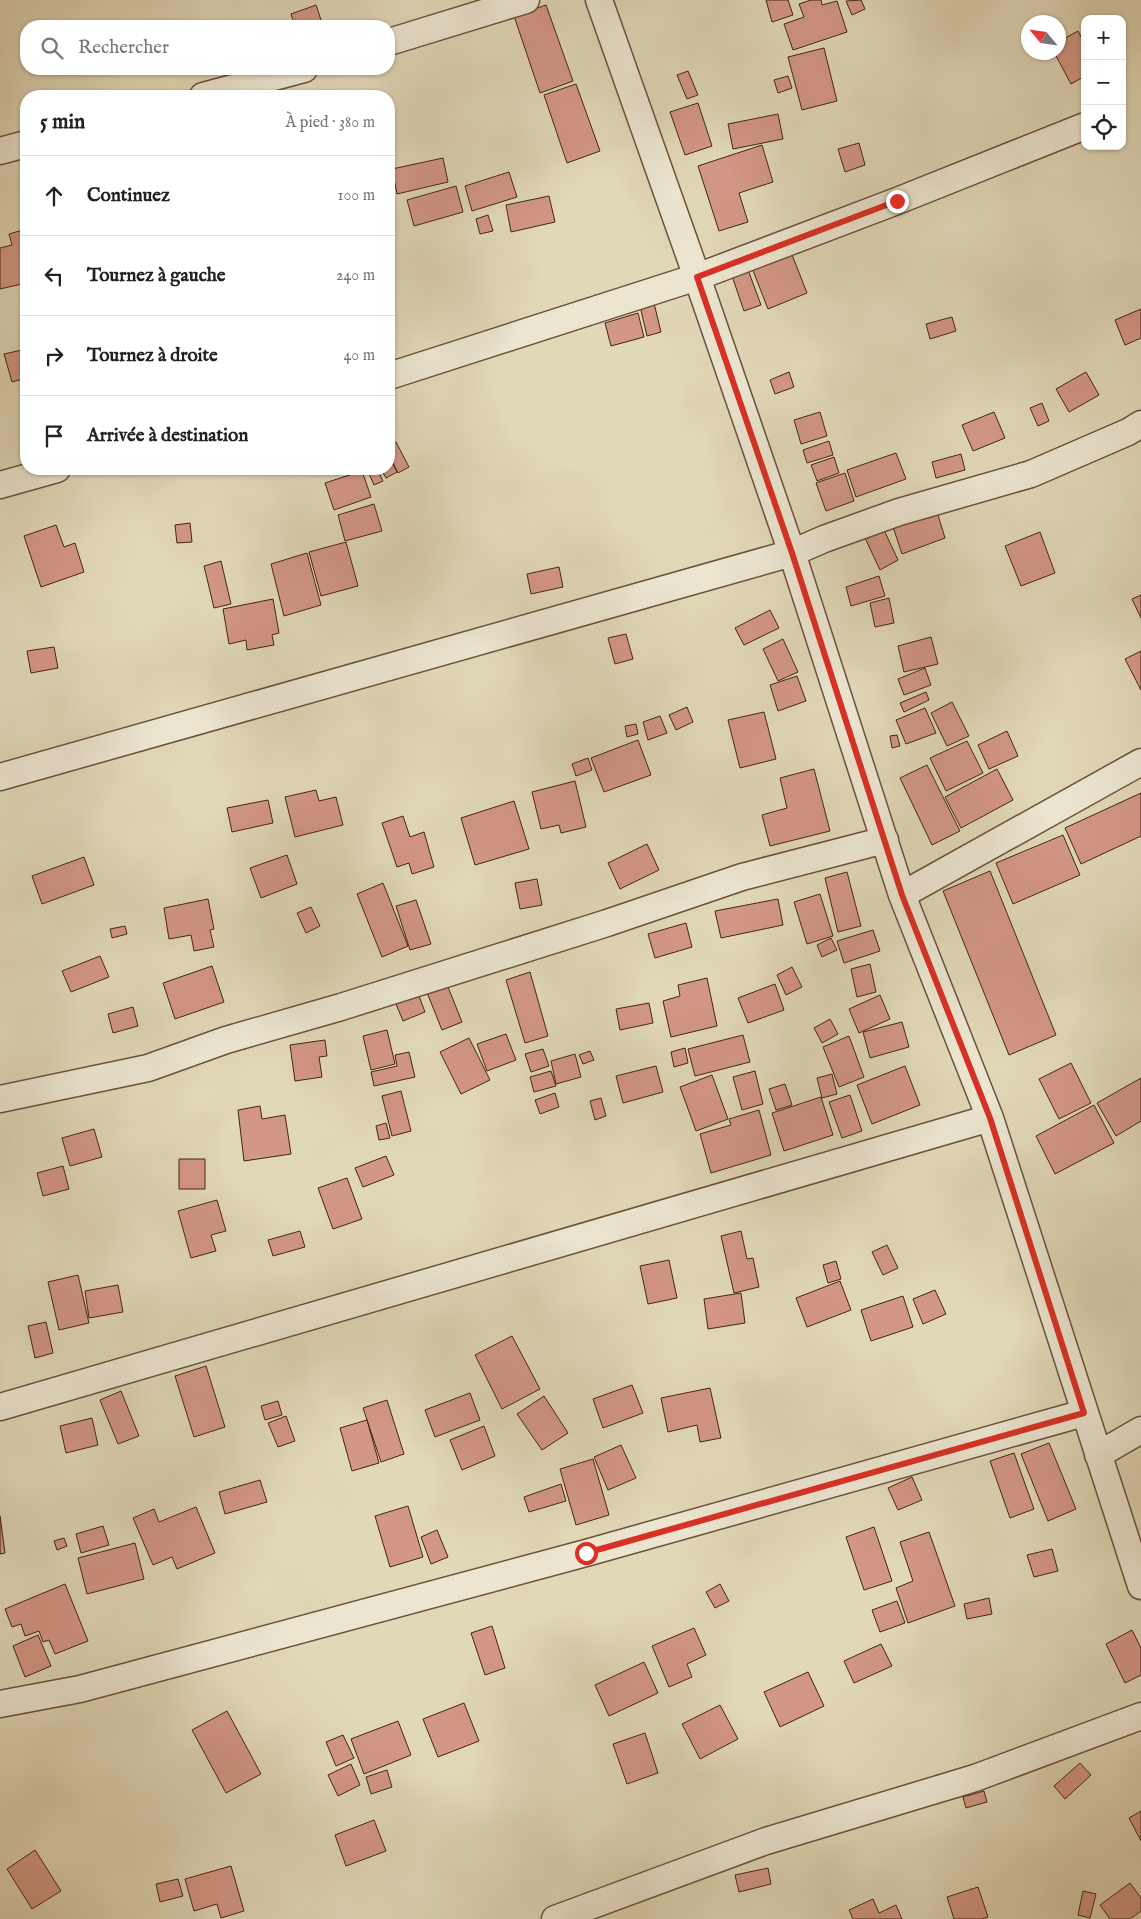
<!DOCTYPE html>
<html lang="fr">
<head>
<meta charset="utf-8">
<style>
	:root { --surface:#fff; --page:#f2f2f2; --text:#222; --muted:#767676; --line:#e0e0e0 }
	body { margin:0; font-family:"IM FELL English",serif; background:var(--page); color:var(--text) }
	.controls { position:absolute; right:15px; top:15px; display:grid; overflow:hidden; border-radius:10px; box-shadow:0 1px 4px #0004 }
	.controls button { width:45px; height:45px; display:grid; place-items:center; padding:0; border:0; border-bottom:1px solid var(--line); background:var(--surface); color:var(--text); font:25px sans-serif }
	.compass { position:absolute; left:1021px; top:15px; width:45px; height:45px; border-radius:50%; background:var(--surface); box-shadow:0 1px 4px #0004; rotate:299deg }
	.stop { position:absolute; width:15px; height:15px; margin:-11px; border:4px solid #d93025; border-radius:50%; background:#fff }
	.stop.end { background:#d93025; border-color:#fff; box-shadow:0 1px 5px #0008 }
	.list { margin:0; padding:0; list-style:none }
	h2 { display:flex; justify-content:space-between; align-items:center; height:65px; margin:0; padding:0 20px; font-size:21px }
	h2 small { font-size:16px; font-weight:400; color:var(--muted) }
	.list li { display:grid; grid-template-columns:32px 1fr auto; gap:15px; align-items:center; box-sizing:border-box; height:80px; padding:0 20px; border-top:1px solid var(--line) }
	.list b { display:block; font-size:19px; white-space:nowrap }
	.list em { font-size:16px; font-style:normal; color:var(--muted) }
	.icon { flex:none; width:28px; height:28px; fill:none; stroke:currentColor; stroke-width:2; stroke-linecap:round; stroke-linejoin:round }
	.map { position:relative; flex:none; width:1141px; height:1919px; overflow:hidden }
	.search { position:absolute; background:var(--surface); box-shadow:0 1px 4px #0004; left:20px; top:20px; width:375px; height:55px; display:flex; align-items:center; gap:12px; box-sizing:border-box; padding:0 18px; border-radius:20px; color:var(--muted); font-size:19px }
	.panel { position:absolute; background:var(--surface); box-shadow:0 1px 4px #0004; left:20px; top:90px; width:375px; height:385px; border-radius:20px }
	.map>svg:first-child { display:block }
	.building { fill:#d39785; stroke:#432510 }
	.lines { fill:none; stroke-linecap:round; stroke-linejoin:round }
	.street-casing { stroke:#6a523a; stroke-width:29 }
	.street { stroke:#ece6d1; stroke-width:26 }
	.route { stroke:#d93025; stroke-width:6 }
</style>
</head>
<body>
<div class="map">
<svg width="1141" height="1919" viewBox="0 0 1141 1919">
	<rect width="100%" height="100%" fill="#e1d8b8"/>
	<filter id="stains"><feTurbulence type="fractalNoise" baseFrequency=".004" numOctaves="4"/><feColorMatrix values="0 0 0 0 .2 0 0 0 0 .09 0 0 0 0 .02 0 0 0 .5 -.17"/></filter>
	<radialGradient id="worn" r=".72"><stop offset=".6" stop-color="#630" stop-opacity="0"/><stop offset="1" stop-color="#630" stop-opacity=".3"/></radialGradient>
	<!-- building -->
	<path class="building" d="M766 0H788L793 15 772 22Z
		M811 0H821L822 5 837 1 847 32 793 50 784 24 804 17 799 4Z
		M861 0 865 9 852 15 846 1Z
		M316 5 323 26H295L291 14Z
		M546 5 573 81 540 93 514 16Z
		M1078 31 1085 44V76L1071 84 1054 52H1058V42Z
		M824 48 837 101 802 110 788 57Z
		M688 71 698 95 687 99 677 75Z
		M788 76 792 88 778 93 774 80Z
		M576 84 600 151 567 163 544 95Z
		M698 103 712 146 685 155 670 112Z
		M778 114 783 139 733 149 728 124Z
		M859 143 865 165 845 172 838 149Z
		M762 145 773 182 739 193 748 222 719 231 698 166Z
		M443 158 448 182 397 194 392 169Z
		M509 172 517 197 472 211 465 186Z
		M456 186 463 212 414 226 407 200Z
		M549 196 555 222 511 232 506 205Z
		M488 215 493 231 480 234 476 219Z
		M26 229V283L0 289V248L12 245 9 234Z
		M791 252 807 293 768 309 752 268Z
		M747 267 761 305 744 311 731 273Z
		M654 303 661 332 647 336 640 306Z
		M1141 309V338L1125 345 1115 320Z
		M638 313 644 337 611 346 605 323Z
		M952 317 956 331 930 339 926 324Z
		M26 349V378L12 382 4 354Z
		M789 372 794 387 775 394 770 380Z
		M1086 372 1099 395 1069 412 1056 389Z
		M1042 403 1049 421 1038 426 1030 408Z
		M820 412 827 436 801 444 794 420Z
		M994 412 1005 438 973 451 962 425Z
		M829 441 833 455 807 463 803 450Z
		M396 442 409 467 398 473 389 455V445Z
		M896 453 906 479 856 497 847 470Z
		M961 454 965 470 936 478 932 462Z
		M389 457 397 472 386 478 381 469H389Z
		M834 457 839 473 817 481 811 465Z
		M367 469H377L383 481 374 485Z
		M362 471 371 497 334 510 325 483Z
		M845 473 854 501 826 511 816 483Z
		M374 504 382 531 345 541 338 515Z
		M937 512 945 538 902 554 893 527Z
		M190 523 192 542 177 543 175 525Z
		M56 525 64 547 75 543 84 572 41 587 24 536Z
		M884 530 898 560 880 570 865 538Z
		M1040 532 1055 573 1021 586 1005 546Z
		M346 542 358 586 321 596 309 552Z
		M307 553 321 605 284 616 271 564Z
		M221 561 231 604 214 608 204 566Z
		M559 567 563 587 531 594 527 574Z
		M879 576 885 596 851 606 846 587Z
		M1141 595V618L1132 599Z
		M889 598 894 623 875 627 870 603Z
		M273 599 279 633 272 635 274 645 247 650 246 640 229 644 223 609Z
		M770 610 779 628 744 645 735 628Z
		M626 634 633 659 615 664 608 638Z
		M931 637 938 664 904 672 898 646Z
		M783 639 798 672 778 681 763 649Z
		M54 647 58 668 31 673 27 651Z
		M1141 651V690L1125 659Z
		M925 668 931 685 904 695 898 679Z
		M797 676 806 701 778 711 770 685Z
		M926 692 929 700 904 712 900 703Z
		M952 702 969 736 947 746 931 713Z
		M687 707 693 722 676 730 669 715Z
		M925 708 936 733 906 744 896 720Z
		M764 712 776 759 740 768 728 720Z
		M660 716 667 733 648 740 643 722Z
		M636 724 638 734 627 737 625 726Z
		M1007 731 1018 756 989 769 978 745Z
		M897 735 900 746 892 748 890 736Z
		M638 740 651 775 604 792 591 758Z
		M967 741 983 773 946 791 930 758Z
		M588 758 592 770 576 776 572 764Z
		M927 765 960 831 932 845 900 778Z
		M814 769 830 831 770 846 762 815 787 808 780 778Z
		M997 769 1013 800 961 828 945 797Z
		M575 781 586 827 561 833 559 825 541 829 532 792Z
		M316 790 319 801 336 797 343 825 295 837 285 797Z
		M1141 793V836L1081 864 1065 828Z
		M268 800 273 823 232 832 227 808Z
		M514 801 529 849 475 865 461 818Z
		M403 816 410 837 424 832 434 867 412 874 409 863 397 867 382 823Z
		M1063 835 1080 875 1013 904 996 863Z
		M647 844 659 870 620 889 608 863Z
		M287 855 297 884 261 898 250 868Z
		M84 857 94 885 42 904 32 876Z
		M990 871 1056 1035 1009 1055 943 891Z
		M847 872 861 926 838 932 825 878Z
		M537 879 542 905 520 909 515 883Z
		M383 883 408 946 382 957 357 894Z
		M820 894 833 936 807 944 794 902Z
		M208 899 214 929 210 930 214 947 194 951 191 935 169 939 164 908Z
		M778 899 783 925 721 938 715 911Z
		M416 900 431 944 410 950 396 906Z
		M311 907 320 926 306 933 297 913Z
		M686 923 692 947 655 958 648 934Z
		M125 926 127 934 112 938 110 929Z
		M873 930 880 951 844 963 837 941Z
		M831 938 837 950 822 957 817 945Z
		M100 956 109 977 71 992 62 971Z
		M870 964 876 992 857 997 851 969Z
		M212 966 224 1002 175 1019 163 983Z
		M792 967 802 987 786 995 777 975Z
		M530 972 548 1036 525 1043 506 980Z
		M707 978 717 1026 671 1037 663 1001 680 996 678 985Z
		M446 982 462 1022 442 1030 426 990Z
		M775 984 784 1010 748 1023 738 998Z
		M880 995 890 1019 859 1033 849 1009Z
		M419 996 425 1012 403 1021 396 1004Z
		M649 1003 653 1023 620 1030 616 1009Z
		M133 1007 138 1026 113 1033 108 1014Z
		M830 1019 838 1034 822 1043 814 1028Z
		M902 1022 909 1047 870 1058 863 1032Z
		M387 1030 395 1064 371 1070 363 1036Z
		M506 1034 516 1060 487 1071 477 1044Z
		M743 1035 750 1062 695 1076 688 1049Z
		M849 1036 864 1077 839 1087 823 1047Z
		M469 1038 490 1080 461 1094 440 1052Z
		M325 1040 327 1056 319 1057 322 1077 295 1081 290 1045Z
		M685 1048 688 1063 674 1067 671 1052Z
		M543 1049 549 1066 531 1072 525 1054Z
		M590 1051 594 1060 583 1064 579 1055Z
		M409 1052 415 1077 374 1086 371 1072 397 1066 395 1055Z
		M575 1054 581 1077 556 1084 551 1061Z
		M1071 1063 1091 1103 1059 1119 1039 1079Z
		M656 1066 663 1092 623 1103 616 1076Z
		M905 1066 920 1105 872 1124 857 1085Z
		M551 1071 556 1086 534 1092 530 1077Z
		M755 1071 763 1104 742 1110 733 1077Z
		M832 1074 837 1094 822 1098 817 1078Z
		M712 1075 728 1119 696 1131 680 1087Z
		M1141 1078V1121L1116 1136 1097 1103Z
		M785 1084 792 1105 776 1110 769 1089Z
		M401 1091 411 1131 392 1136 382 1096Z
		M555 1093 559 1107 540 1114 535 1100Z
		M850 1095 862 1131 842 1138 829 1102Z
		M821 1097 833 1135 784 1151 772 1113Z
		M601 1098 606 1116 595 1120 590 1101Z
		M1094 1105 1114 1143 1055 1174 1036 1136Z
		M260 1106 262 1119 285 1115 291 1154 244 1161 238 1110Z
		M759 1110 771 1155 711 1173 700 1134 731 1125 729 1119Z
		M386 1123 390 1138 379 1140 376 1126Z
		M94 1129 102 1157 70 1166 62 1138Z
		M386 1156 394 1175 363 1187 355 1168Z
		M179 1159H205V1189H179Z
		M63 1166 69 1189 43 1196 37 1173Z
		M347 1178 362 1219 333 1229 318 1188Z
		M217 1200 226 1231 211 1235 216 1251 191 1258 178 1211Z
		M300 1231 305 1247 273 1256 268 1240Z
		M741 1231 747 1259 753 1258 759 1287 734 1293 721 1236Z
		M887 1245 898 1268 883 1275 872 1252Z
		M669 1260 677 1298 648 1304 640 1266Z
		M836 1261 841 1279 828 1283 823 1265Z
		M78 1275 89 1323 59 1330 48 1282Z
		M840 1281 851 1310 807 1327 796 1298Z
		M118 1285 123 1312 89 1318 85 1291Z
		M935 1290 946 1314 923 1324 913 1299Z
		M741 1293 745 1323 708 1329 704 1299Z
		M903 1296 913 1327 871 1341 861 1310Z
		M46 1322 53 1353 35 1358 28 1326Z
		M512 1336 540 1389 502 1409 475 1355Z
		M206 1366 225 1427 194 1437 175 1376Z
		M632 1385 643 1413 603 1428 593 1399Z
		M710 1388 721 1438 700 1442 697 1425 668 1432 661 1398Z
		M121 1391 139 1436 118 1444 100 1400Z
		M470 1393 480 1420 435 1437 425 1410Z
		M544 1396 568 1433 542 1450 517 1414Z
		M387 1400 404 1454 381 1462 363 1408Z
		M278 1401 282 1415 265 1420 261 1406Z
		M286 1416 295 1441 278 1447 268 1423Z
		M92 1418 98 1445 66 1453 60 1426Z
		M367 1420 379 1463 352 1471 340 1428Z
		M484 1426 495 1456 462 1470 450 1440Z
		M1049 1443 1076 1509 1048 1521 1021 1454Z
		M621 1445 636 1478 608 1490 594 1457Z
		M1014 1453 1034 1509 1010 1518 990 1461Z
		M593 1459 609 1515 576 1525 560 1469Z
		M912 1477 922 1500 898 1510 888 1488Z
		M260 1480 267 1502 225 1514 219 1492Z
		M561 1484 566 1501 529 1512 524 1497Z
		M408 1506 423 1557 390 1567 375 1516Z
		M196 1507 215 1553 177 1569 172 1557 153 1565 133 1518 154 1509 159 1522Z
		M0 1516 5 1553 0 1554Z
		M103 1526 109 1545 81 1553 76 1534Z
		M874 1527 892 1581 864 1590 846 1537Z
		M437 1530 448 1557 431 1564 421 1537Z
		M929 1532 955 1606 908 1623 896 1588 913 1581 900 1542Z
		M64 1538 67 1546 57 1550 54 1541Z
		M135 1543 144 1579 87 1594 78 1558Z
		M1052 1549 1058 1571 1034 1577 1027 1555Z
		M65 1584 88 1641 55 1654 49 1640 43 1642 39 1631 25 1636 21 1624 12 1627 5 1609Z
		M720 1584 729 1601 715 1608 706 1592Z
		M989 1598 992 1614 967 1619 964 1604Z
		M897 1601 905 1623 880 1632 872 1610Z
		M492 1626 505 1668 485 1675 471 1633Z
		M694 1628 706 1655 687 1664 692 1677 669 1687 652 1646Z
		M1132 1630 1141 1648V1675L1125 1683 1106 1644Z
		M38 1635 51 1666 25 1677 13 1646Z
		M881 1644 892 1666 854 1683 844 1661Z
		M644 1662 658 1693 609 1716 595 1685Z
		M808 1672 824 1706 780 1727 764 1692Z
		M464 1703 479 1741 438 1757 423 1719Z
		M720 1705 738 1739 700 1759 682 1724Z
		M227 1711 261 1774 226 1793 192 1730Z
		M398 1721 411 1755 364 1774 351 1739Z
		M645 1733 658 1773 627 1784 613 1744Z
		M343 1735 354 1758 336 1766 326 1742Z
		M1080 1763 1091 1775 1065 1799 1054 1786Z
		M351 1764 360 1785 338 1796 328 1775Z
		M387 1770 392 1787 371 1794 366 1777Z
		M984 1791 987 1802 966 1808 963 1797Z
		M1141 1811V1841L1129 1818Z
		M374 1820 386 1851 346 1866 335 1835Z
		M35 1850 61 1891 32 1909 7 1869Z
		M231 1866 244 1911 221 1918 217 1904 194 1911 185 1879Z
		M768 1868 771 1884 739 1892 735 1875Z
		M178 1879 183 1896 160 1902 156 1884Z
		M1130 1883 1141 1898V1911L1130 1919H1110L1100 1905Z
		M978 1887 988 1917 982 1919H954L947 1897Z
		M1083 1891 1096 1894 1090 1918 1078 1915Z
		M873 1899 879 1913 896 1905 902 1919H853L849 1910Z"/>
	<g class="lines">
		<!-- street casing -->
		<g class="street-casing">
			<path id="street" d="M599 0 697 277 792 553 902 895 990 1118 1141 1586
				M389 42 526 0
				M203 96 304 69
				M0 151 26 144
				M389 376 697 277 897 201 1085 126
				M0 485 57 469
				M0 777 792 553 824 539 899 512 1031 474 1128 432 1141 424
				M902 895 1141 762
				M0 1099 148 1068 226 1040 341 1007 607 923 742 877 885 840
				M0 1407 990 1118
				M1098 1455 1141 1430
				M0 1704 80 1689 586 1553 1084 1413
				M555 1919 766 1841 975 1778 1141 1716"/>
		</g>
		<!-- street -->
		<use href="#street" class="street"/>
	</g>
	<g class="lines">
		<!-- route -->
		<path class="route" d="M586 1553 1084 1413 990 1118 902 895 792 553 697 277 897 201"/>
	</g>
	<rect width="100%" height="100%" filter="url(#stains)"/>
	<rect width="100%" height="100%" fill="url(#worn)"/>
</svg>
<div class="controls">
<button>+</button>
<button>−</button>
<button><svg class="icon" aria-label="locate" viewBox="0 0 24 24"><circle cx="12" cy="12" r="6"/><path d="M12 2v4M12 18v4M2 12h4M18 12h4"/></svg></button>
</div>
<svg class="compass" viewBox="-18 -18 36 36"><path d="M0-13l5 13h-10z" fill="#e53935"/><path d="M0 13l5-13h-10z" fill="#767676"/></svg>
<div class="stop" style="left:586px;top:1553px"></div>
<div class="stop end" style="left:897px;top:201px"></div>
<div class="search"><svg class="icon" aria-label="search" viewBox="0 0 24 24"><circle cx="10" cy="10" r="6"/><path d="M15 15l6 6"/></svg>Rechercher</div>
<section class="panel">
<h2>5 min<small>À pied · 380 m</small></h2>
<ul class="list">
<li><svg class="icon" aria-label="ahead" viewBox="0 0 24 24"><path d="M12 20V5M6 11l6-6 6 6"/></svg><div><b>Continuez</b></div><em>100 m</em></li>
<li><svg class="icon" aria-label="left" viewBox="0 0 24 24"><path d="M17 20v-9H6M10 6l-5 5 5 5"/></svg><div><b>Tournez à gauche</b></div><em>240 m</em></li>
<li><svg class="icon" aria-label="right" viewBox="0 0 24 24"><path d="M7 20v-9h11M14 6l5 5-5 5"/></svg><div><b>Tournez à droite</b></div><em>40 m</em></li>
<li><svg class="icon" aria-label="arrive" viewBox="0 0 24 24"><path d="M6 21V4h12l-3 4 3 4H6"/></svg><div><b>Arrivée à destination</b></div></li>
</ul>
</section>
</div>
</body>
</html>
